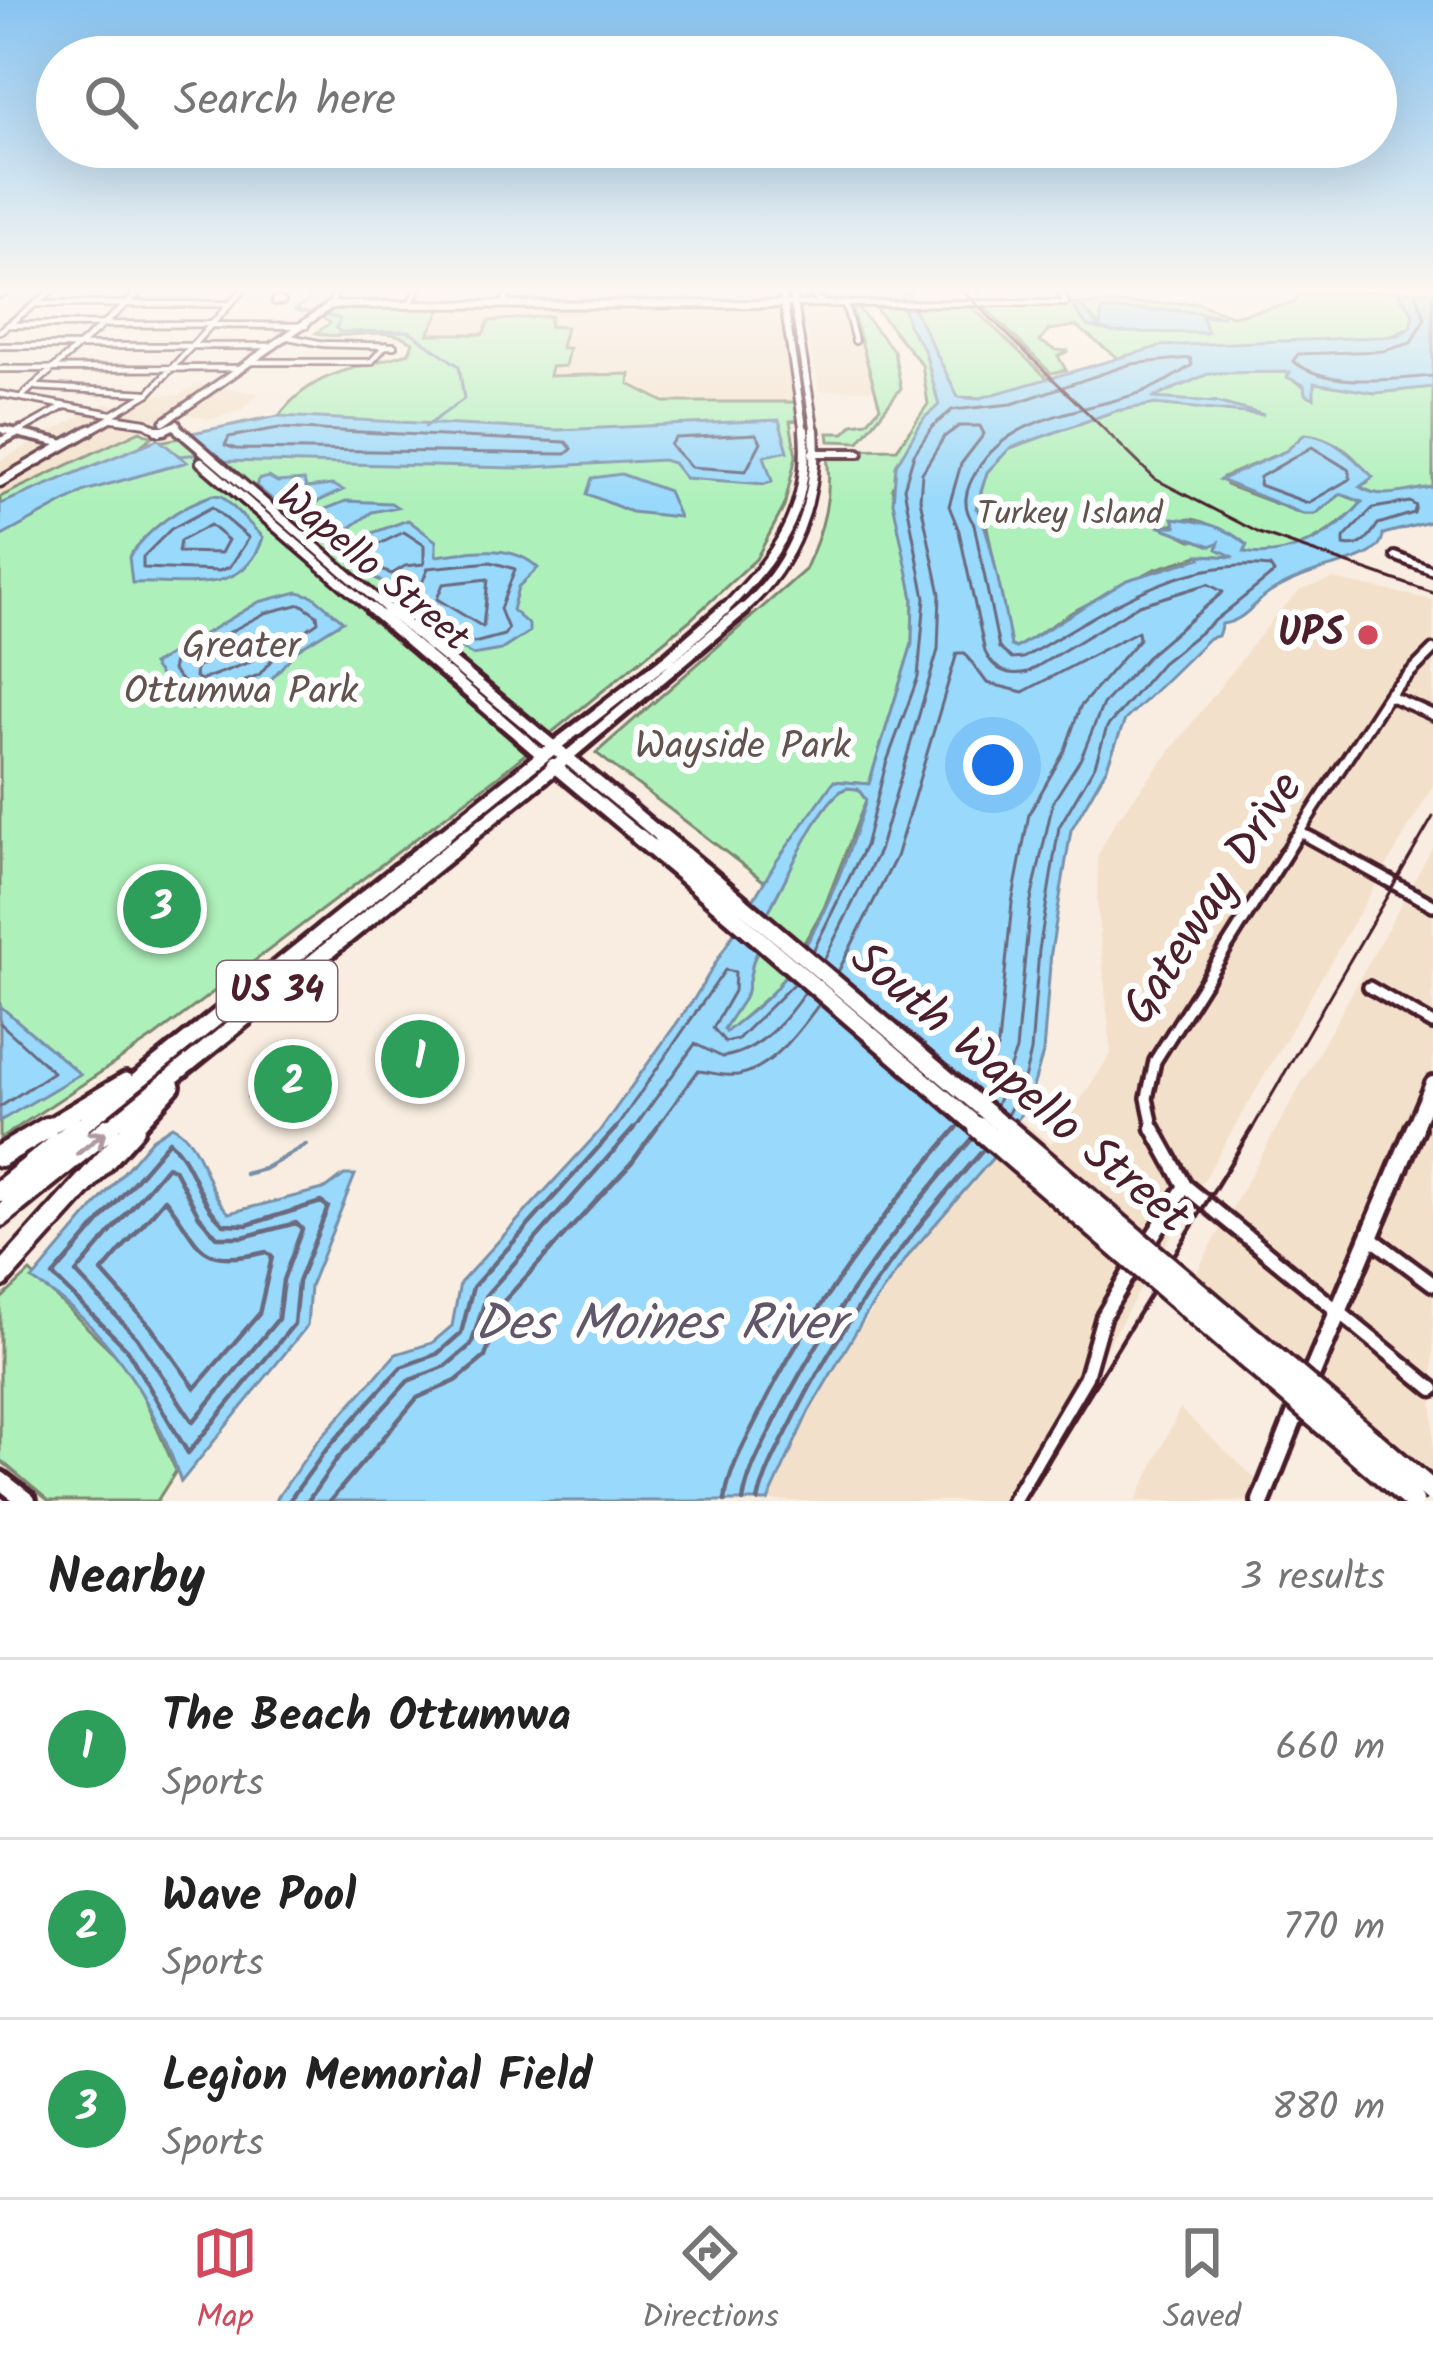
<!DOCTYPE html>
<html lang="en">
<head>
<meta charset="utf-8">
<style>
	:root { --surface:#fff; --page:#f6f6f6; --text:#222; --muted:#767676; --line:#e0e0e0; --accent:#d1495b }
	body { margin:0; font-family:Kalam,sans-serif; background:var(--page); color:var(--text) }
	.you { position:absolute; left:993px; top:765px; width:42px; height:42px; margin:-30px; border:9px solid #fff; border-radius:50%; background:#1a73e8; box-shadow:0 0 0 18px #1a73e833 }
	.badge { display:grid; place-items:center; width:78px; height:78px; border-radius:50%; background:var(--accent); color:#fff; font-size:39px; font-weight:700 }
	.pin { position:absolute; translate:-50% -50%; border:6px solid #fff; box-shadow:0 3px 12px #0006 }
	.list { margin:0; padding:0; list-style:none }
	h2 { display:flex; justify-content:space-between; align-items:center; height:156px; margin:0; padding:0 48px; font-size:51px }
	h2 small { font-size:39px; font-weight:400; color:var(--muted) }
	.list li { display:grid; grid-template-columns:78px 1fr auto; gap:36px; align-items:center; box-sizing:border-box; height:180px; padding:0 48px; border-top:3px solid var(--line) }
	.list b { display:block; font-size:45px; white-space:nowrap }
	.list p { margin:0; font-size:39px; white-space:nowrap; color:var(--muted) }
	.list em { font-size:39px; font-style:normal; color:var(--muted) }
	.icon { flex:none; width:66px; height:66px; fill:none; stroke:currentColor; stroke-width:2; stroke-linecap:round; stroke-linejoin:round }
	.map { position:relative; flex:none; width:1433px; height:1501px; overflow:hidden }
	.search { position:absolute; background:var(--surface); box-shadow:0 12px 48px #0002; left:36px; right:36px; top:36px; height:132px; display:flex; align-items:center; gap:30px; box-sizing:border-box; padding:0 42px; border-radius:66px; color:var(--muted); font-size:45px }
	.sheet { height:696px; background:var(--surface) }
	nav { display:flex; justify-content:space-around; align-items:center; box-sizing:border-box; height:168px; border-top:3px solid var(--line); background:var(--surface); font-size:33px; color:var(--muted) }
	nav a { display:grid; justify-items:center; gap:6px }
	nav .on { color:var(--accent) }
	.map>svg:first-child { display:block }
	.built { fill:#f3e0ca }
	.green { fill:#aef0ba; stroke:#7c8872; stroke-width:3 }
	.water { fill:#99d9fb; stroke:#798fa8; stroke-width:3; fill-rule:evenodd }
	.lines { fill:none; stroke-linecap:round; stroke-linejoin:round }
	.shore-far1 { stroke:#6a697e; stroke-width:3 }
	.shore { stroke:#6a697e; stroke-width:4.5 }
	.stream-far1 { stroke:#798fa8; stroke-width:3 }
	.stream { stroke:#798fa8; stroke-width:4.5 }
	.minor-far4-casing { stroke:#4a1f2b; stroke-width:10 }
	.minor-far3-casing { stroke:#4a1f2b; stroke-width:14 }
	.minor-far2-casing { stroke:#4a1f2b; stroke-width:16 }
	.minor-far1-casing { stroke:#4a1f2b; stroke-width:18 }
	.minor-casing { stroke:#4a1f2b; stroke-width:21 }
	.major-far4-casing { stroke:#4a1f2b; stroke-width:12 }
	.major-far3-casing { stroke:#4a1f2b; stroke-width:15 }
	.major-far2-casing { stroke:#4a1f2b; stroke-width:20 }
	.major-far1-casing { stroke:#4a1f2b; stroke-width:22 }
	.major-casing { stroke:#4a1f2b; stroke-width:26 }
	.highway-far2-casing { stroke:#4a1f2b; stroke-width:21 }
	.highway-far1-casing { stroke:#4a1f2b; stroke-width:24 }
	.highway-casing { stroke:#4a1f2b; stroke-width:28 }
	.minor-far4 { stroke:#fff; stroke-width:4.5 }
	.minor-far3 { stroke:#fff; stroke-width:6 }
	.minor-far2 { stroke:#fff; stroke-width:8 }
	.minor-far1 { stroke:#fff; stroke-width:9 }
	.minor { stroke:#fff; stroke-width:12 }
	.major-far4 { stroke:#fff; stroke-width:6 }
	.major-far3 { stroke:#fff; stroke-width:8 }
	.major-far2 { stroke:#fff; stroke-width:10 }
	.major-far1 { stroke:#fff; stroke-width:14 }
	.major { stroke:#fff; stroke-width:16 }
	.highway-far2 { stroke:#fff; stroke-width:12 }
	.highway-far1 { stroke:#fff; stroke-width:15 }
	.highway { stroke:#fff; stroke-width:20 }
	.rail-far1 { stroke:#4a1f2b; stroke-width:3 }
	.rail { stroke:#4a1f2b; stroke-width:4.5 }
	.highway-bridge-far1-casing { stroke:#4a1f2b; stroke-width:24; stroke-linecap:butt }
	.highway-bridge-casing { stroke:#4a1f2b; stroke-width:28; stroke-linecap:butt }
	.highway-bridge-far1 { stroke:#fff; stroke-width:15 }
	.highway-bridge { stroke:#fff; stroke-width:20 }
	.oneway { stroke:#ae9aa0 }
	.poi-dot { fill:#d1495b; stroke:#fff; stroke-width:4.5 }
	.labels { text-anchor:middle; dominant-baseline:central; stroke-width:12; stroke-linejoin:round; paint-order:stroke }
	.far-park-label { font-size:33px; fill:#63534f; stroke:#fff }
	.shield { fill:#fff; stroke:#80626b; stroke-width:3 }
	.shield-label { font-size:36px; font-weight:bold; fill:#4a1f2b }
	.street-label { font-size:39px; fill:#4a1f2b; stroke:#fff }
	.poi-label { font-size:39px; font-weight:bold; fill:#4a1f2b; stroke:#fff; text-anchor:end }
	.park-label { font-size:39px; fill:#63534f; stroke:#fff }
	.near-street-label { font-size:48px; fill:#4a1f2b; stroke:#fff }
	.near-water-label { font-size:51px; font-style:italic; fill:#625769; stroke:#fff }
</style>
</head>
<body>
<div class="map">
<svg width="1433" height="1501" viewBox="0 0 1433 1501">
	<rect width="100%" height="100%" fill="#f8ede0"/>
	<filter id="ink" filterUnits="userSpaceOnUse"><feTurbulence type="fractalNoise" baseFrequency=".00833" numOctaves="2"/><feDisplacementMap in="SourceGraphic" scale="24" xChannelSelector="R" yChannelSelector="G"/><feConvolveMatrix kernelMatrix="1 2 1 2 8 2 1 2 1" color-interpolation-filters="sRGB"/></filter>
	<g filter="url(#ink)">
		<!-- built -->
		<path class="built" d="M535 291H782L798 402H664L629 384 630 374 548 376 568 348 561 349 548 326 551 317 489 321 483 334H427L443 305H530Z
			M801 306H851L877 390 820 391Z
			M197 384 259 393 242 410 211 419 187 414 153 420 93 409 104 403 126 406 145 395H180Z
			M85 413 143 427 0 497V461Z
			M1333 579 1433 600V786L1017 1501H768L825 1381 911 1252 1020 1119 1051 1144 1111 1054 1097 902 1098 855 1115 822 1276 615 1300 590Z
			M1433 847V1501H1426L1185 1293Z
			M1180 1409 1266 1488 1261 1501H1136Z"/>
		<!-- green -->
		<path class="green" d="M1300 291H1397L1413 313 1411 327 1387 338 1165 346 1118 358 1076 326 1049 330 1040 341 1055 350 1069 351 1058 356 1066 370 1051 373 982 305 1197 303 1232 316 1294 303Z
			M443 305 428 334H483L489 321 551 316 549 326 566 327 561 348H569L565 366 551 367 549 376 630 374 629 384 664 402H798L801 420 790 421 796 456 784 507 756 559 690 620 497 777 154 1037 0 1139V497L140 431 152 437 144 443C190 441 232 420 278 417 313 370 356 369 409 353L413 342C384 323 347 342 316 333L330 323 323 318 335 307Z
			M878 305H901L924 349 939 405 892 488 913 598 912 644 869 784 834 781 765 882 596 753 805 570C823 531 834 493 826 450L897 449 928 404 922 365 875 308Z
			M912 305H970L1048 379 984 398 958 397Z
			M851 306H856L894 351 901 388 859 442 829 441 828 433H844L853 424 867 422 880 407Z
			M1291 372 1288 377 1312 391 1314 383H1320L1375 393 1433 387V487C1408 490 1380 502 1360 486L1368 482C1363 457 1330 436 1305 434L1286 451 1223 477 1226 485 1303 514H1315L1341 494 1362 502C1343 527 1276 569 1244 551 1225 541 1219 526 1197 520 1181 516 1177 526 1163 526L1191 540 1219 542 1218 548 1234 557 1201 555 1155 569 1072 612 1016 648 1011 646 985 517 976 508 987 472 1010 448 1115 411 1155 404 1260 414 1216 402 1150 399 1210 373Z
			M847 788 858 789 866 800 824 908 787 972 774 991 726 1033 723 1029 746 995 753 961 770 923 768 912C783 887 821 795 847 788Z
			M30 1272 132 1371 176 1471 157 1501H49L0 1460V1300Z"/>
		<!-- water -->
		<path class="water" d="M900 291H910L909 299 958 397 977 399 1161 346 1398 336 1411 327 1413 313 1397 291H1433V387L1375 393 1314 383V398L1305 394 1304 385 1287 377 1290 372 1210 373 1152 398 1216 402 1264 415 1155 404 1115 411 1010 448 987 472 976 508C988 519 1007 622 1011 646L1016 648 1127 580 1201 558 1199 555 1234 557 1217 549 1219 542 1211 546 1158 526H1176L1173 518C1200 521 1225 525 1247 545L1244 552C1285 560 1335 536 1362 502L1341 494 1315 514H1303L1220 480 1286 451 1305 434C1333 436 1354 458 1373 477L1360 487C1381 501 1408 490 1433 487V521L1383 534C1382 559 1338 563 1315 572 1300 577 1284 584 1271 592 1253 603 1245 621 1222 624L1218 636 1209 638 1125 720 1106 769 1071 830 1051 952 1043 1053 1029 1101 997 1153 911 1252 867 1313 809 1411 768 1501H275L316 1443 396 1354 432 1343 452 1326 460 1283 598 1133 694 999 776 862 834 781 869 784 912 644 913 598 893 502 896 465 924 418 939 405 925 351 908 325ZM847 788 858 789 866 800C846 863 819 936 776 988 762 1005 742 1018 726 1032L724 1029 746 995 753 961 771 923 768 912C783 887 822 795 847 788Z
			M1074 308H1083L1100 327 1102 310H1175L1224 316 1202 317 1208 332 1205 333 1113 332 1087 326Z
			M279 416 557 430 779 420 788 451 764 456 772 481 765 484 685 478 673 463 663 460 516 468 223 461 192 433Z
			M158 439 187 462 85 491 0 537V504Z
			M621 474 668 491 679 517 631 512 587 494 592 478Z
			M269 477 277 482 304 480 306 488 332 485 343 490 308 506 281 507 256 486 258 480Z
			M213 495 222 496 263 537C246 598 182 581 132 583L129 557C149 528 180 506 213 495Z
			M346 501 391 503 397 507 372 512 332 541 321 539 300 519Z
			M408 520 436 541V556C470 552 511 542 538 568L518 587 512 610 529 625V632L501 650 472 655 393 603 384 592 386 584 366 573 357 548 372 533Z
			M298 592 313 596 343 621 298 649 266 685 192 709 176 698 152 665 259 602Z
			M0 1006 80 1074 0 1121Z
			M317 1060 329 1061 335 1069 330 1094 319 1097 317 1107 322 1109 308 1121 292 1115 306 1108 275 1096 248 1097 257 1074H280Z
			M172 1126C205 1143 204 1190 229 1213L327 1188 344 1175H355L310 1286 307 1326 181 1482C154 1400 107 1325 32 1280L152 1139Z"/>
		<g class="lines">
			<!-- shore-far1 -->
			<path class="shore-far1" d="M1415 291 1425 318 1411 343 1383 351 1298 354 1293 361C1328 389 1391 379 1433 376
				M279 428 566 442 572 449 566 454 236 449 225 445 229 437Z
				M756 434 761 442 746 471 691 467 670 445 675 438Z
				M1312 447 1349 470 1350 479 1308 503 1259 485 1260 477Z
				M1410 502 1416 506 1414 513 1378 524C1369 538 1362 549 1344 545V538L1373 508Z
				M212 507 249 538 230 567 219 571 143 568V557L171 529Z
				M210 525 228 540 221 553 178 552 180 541Z
				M404 532 424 545V564L405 566 392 574 380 570 371 548Z
				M491 562 515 569 500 609 508 629 504 635 474 643 415 601 428 568Z
				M488 579 483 627 437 599 443 584Z
				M301 604 317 615 318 622 282 647 259 675 197 698 172 670 174 662 265 613Z
				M258 633 266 641 250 662 201 680 195 677 196 668Z
				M813 951 865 846 886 764 918 677 925 598 904 488 914 454 932 427 952 410 1012 404 1131 364 1190 358 1192 365C1176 376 1161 385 1142 392 1084 413 1010 413 976 472 965 490 961 506 974 524L999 648 1012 659 1023 658C1102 613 1177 557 1270 567L1274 573 1162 663 1107 727 1095 765 1059 827 1039 950 1031 1052 1022 1087 1007 1115
				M824 960 879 851 938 650 940 594 920 499 922 473 944 437 959 426H980L984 434 961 464 949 506 959 531 985 652C994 670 1008 677 1028 672L1139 605 1208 584 1223 592 1151 653 1103 704 1081 758 1053 802 1030 905 1016 1050 996 1106
				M838 972 896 857 957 653H965L987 683 1023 692 1138 631 1139 639 1080 707 1065 750 1029 814 1012 903 998 1045 982 1094
				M0 1023 53 1072 0 1107
				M614 1131 725 970 735 972 734 991 713 1028 725 1042 738 1039 794 983
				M632 1131 695 1044 722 1057C759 1052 785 1021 805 992
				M654 1131 698 1071C711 1072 725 1077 738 1075 772 1069 800 1030 819 1004
				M955 1131 960 1125"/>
			<!-- shore -->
			<path class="shore" d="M169 1141C195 1164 197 1202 224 1224L247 1225 321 1202 328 1207 298 1282 294 1324 188 1453 126 1348 53 1276Z
				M167 1166 174 1169 199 1216 217 1237H243L296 1223 302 1229 283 1280 278 1319 193 1422 137 1338 76 1273Z
				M165 1199C201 1242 193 1270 266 1252L272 1257 259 1314 195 1388 151 1327 102 1272Z
				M289 1501 326 1450 401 1367 437 1354 461 1333 473 1287 616 1128
				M308 1501 337 1459 408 1381 446 1366 471 1345 487 1294 634 1128
				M330 1501 417 1398 456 1381 485 1357 504 1301 632 1162 657 1128
				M725 1501C728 1470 745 1443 758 1416 810 1310 880 1217 957 1128
				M743 1501C747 1473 762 1448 774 1423 826 1318 895 1227 972 1139
				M758 1501C764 1474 778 1449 791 1424 840 1322 909 1234 984 1149"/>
			<!-- stream-far1 -->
			<path class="stream-far1" d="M309 291V300L295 310 314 313
				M975 291 980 296
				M328 315 340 319 336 328 340 332 409 331 459 366 464 399 425 427
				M179 456 200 454"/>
			<!-- stream -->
			<path class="stream" d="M245 1174 264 1169 306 1145"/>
			<!-- minor-far4 casing -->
			<g class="minor-far4-casing">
				<path id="minor-far4" d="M806 291 822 302
					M0 295 5 291
					M279 299 283 301 275 302V300Z
					M35 304H230
					M784 304 1066 303 1060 291
					M845 304 855 341
					M331 305 336 291
					M409 305 417 291
					M503 305 509 291
					M9 325 212 324
					M213 325 306 326
					M0 331 52 291
					M289 337 323 344 394 346
					M0 346H274
					M251 362H371L386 345
					M0 369 243 368
					M36 387 146 393
					M0 394 111 414
					M22 396 141 291
					M113 414 149 393 242 291
					M0 429 17 433
					M16 433 65 406"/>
			</g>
			<!-- minor-far3 casing -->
			<g class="minor-far3-casing">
				<path id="minor-far3" d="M4 430 65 444
					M0 442 22 430
					M812 453H859
					M1395 556 1433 571"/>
			</g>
			<!-- minor-far2 casing -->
			<g class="minor-far2-casing">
				<path id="minor-far2" d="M1388 695 1433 715
					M1300 832 1315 840
					M1294 840 1388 695 1433 650"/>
			</g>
			<!-- minor-far1 casing -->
			<g class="minor-far1-casing">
				<path id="minor-far1" d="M1309 837 1433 905
					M1369 987 1433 1024
					M1154 1131 1147 1098 1155 1061 1296 837"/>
			</g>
			<!-- minor casing -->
			<g class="minor-casing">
				<path id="minor" d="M1153 1128 1185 1186 1433 1389
					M1371 1238 1433 1284
					M1147 1245 1185 1186
					M1013 1501 1086 1377 1103 1317 1135 1263"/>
			</g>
			<!-- major-far4 casing -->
			<g class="major-far4-casing">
				<path id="major-far4" d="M782 291 804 433
					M792 291 815 433
					M113 418 146 423 160 432 177 424
					M164 422 331 305 784 304
					M176 427 182 433
					M85 433 111 418"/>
			</g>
			<!-- major-far3 casing -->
			<g class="major-far3-casing">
				<path id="major-far3" d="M157 430H164
					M179 430 391 612
					M201 462 375 612
					M0 482 90 430
					M722 612C777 557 811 511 804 430
					M740 612C794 566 819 499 814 430"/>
			</g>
			<!-- major-far2 casing -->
			<g class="major-far2-casing">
				<path id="major-far2" d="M372 609 543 756
					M387 609 554 747 668 659 725 609
					M567 757 743 609"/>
			</g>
			<!-- major-far1 casing -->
			<g class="major-far1-casing">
				<path id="major-far1" d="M1413 1131 1433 1084"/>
			</g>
			<!-- major casing -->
			<g class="major-casing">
				<path id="major" d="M1307 1386 1415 1128
					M0 1480 27 1501
					M1261 1501 1300 1403"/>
			</g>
			<!-- highway-far2 casing -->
			<g class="highway-far2-casing">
				<path id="highway-far2" d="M553 765 643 840
					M438 840 554 747 666 840
					M464 840 567 757"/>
			</g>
			<!-- highway-far1 casing -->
			<g class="highway-far1-casing">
				<path id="highway-far1" d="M639 837 693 882
					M662 837 704 872
					M42 1131 126 1081
					M75 1131 442 837
					M105 1131 468 837
					M131 1131 172 1086"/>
			</g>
			<!-- highway casing -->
			<g class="highway-casing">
				<path id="highway" d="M0 1156 47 1128
					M0 1191 78 1128
					M0 1216 109 1128
					M0 1277 134 1128"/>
			</g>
			<!-- minor-far4 -->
			<use href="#minor-far4" class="minor-far4"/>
			<!-- minor-far3 -->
			<use href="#minor-far3" class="minor-far3"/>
			<!-- minor-far2 -->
			<use href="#minor-far2" class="minor-far2"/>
			<!-- minor-far1 -->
			<use href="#minor-far1" class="minor-far1"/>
			<!-- minor -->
			<use href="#minor" class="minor"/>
			<!-- major-far4 -->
			<use href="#major-far4" class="major-far4"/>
			<!-- major-far3 -->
			<use href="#major-far3" class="major-far3"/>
			<!-- major-far2 -->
			<use href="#major-far2" class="major-far2"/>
			<!-- major-far1 -->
			<use href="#major-far1" class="major-far1"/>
			<!-- major -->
			<use href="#major" class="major"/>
			<!-- highway-far2 -->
			<use href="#highway-far2" class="highway-far2"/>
			<!-- highway-far1 -->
			<use href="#highway-far1" class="highway-far1"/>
			<!-- highway -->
			<use href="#highway" class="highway"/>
			<!-- rail-far1 -->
			<path class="rail-far1" d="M963 291 1155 479 1259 533 1433 593
				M1251 1131 1433 817"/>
			<!-- rail -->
			<path class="rail" d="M1024 1501 1252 1128"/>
			<!-- highway-bridge-far1 casing -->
			<g class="highway-bridge-far1-casing">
				<path id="highway-bridge-far1" d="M704 872 1009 1131
					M693 882 983 1131"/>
			</g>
			<!-- highway-bridge casing -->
			<g class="highway-bridge-casing">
				<path id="highway-bridge" d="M979 1128 1413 1501
					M1005 1128 1433 1492"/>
			</g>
			<!-- highway-bridge-far1 -->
			<use href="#highway-bridge-far1" class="highway-bridge-far1"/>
			<!-- highway-bridge -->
			<use href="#highway-bridge" class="highway-bridge"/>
		</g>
		<!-- one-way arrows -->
		<defs><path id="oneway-shaft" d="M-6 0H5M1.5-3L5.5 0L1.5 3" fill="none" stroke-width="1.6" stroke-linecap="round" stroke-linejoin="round" transform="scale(3)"/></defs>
		<use class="oneway" href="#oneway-shaft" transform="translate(91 1143) rotate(-39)"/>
	</g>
	<!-- sky -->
	<linearGradient id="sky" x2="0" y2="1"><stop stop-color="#88c3f0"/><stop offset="0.58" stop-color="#fcf7f1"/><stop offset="1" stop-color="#fcf7f1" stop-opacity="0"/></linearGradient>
	<rect width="1433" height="501" fill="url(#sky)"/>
	<!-- markers -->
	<circle class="poi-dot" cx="1368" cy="635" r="12"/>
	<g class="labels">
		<!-- far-park labels -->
		<g class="far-park-label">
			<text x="1070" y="515">Turkey Island</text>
		</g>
		<!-- shield labels -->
		<rect class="shield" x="217" y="961" width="120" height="60" rx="9"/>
		<g class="shield-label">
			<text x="277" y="991">US 34</text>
		</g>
		<!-- street labels -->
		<g class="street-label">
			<text transform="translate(372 569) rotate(40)">Wapello Street</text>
		</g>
		<!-- poi labels -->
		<g class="poi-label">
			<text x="1344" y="635">UPS</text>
		</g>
		<!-- park labels -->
		<g class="park-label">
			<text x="241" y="648">Greater<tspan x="241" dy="45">Ottumwa Park</tspan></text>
			<text x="743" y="748">Wayside Park</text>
		</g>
		<!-- near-street labels -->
		<g class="near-street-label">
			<text transform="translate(1214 899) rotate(-57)">Gateway Drive</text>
			<text transform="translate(1019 1089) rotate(40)">South Wapello Street</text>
		</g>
		<!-- near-water labels -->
		<g class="near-water-label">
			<text x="659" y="1325">Des Moines River</text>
		</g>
	</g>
</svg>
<div class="you"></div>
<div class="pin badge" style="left:420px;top:1059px;background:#2e9e5b">1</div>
<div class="pin badge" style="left:293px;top:1084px;background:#2e9e5b">2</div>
<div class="pin badge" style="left:162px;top:909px;background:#2e9e5b">3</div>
<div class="search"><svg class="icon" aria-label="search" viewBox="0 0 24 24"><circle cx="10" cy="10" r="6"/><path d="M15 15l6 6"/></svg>Search here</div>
</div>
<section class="sheet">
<h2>Nearby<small>3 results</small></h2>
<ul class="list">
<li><span class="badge" style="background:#2e9e5b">1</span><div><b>The Beach Ottumwa</b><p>Sports</p></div><em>660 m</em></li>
<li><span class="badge" style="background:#2e9e5b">2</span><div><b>Wave Pool</b><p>Sports</p></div><em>770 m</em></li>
<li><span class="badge" style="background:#2e9e5b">3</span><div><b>Legion Memorial Field</b><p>Sports</p></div><em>880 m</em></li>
</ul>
</section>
<nav>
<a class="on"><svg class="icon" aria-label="map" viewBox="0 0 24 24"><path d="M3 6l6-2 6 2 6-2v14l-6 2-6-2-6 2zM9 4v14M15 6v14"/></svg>Map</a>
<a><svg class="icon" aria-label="directions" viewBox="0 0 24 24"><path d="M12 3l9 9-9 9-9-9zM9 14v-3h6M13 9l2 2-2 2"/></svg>Directions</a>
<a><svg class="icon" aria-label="saved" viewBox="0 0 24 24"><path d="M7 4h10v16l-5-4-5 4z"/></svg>Saved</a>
</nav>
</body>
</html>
